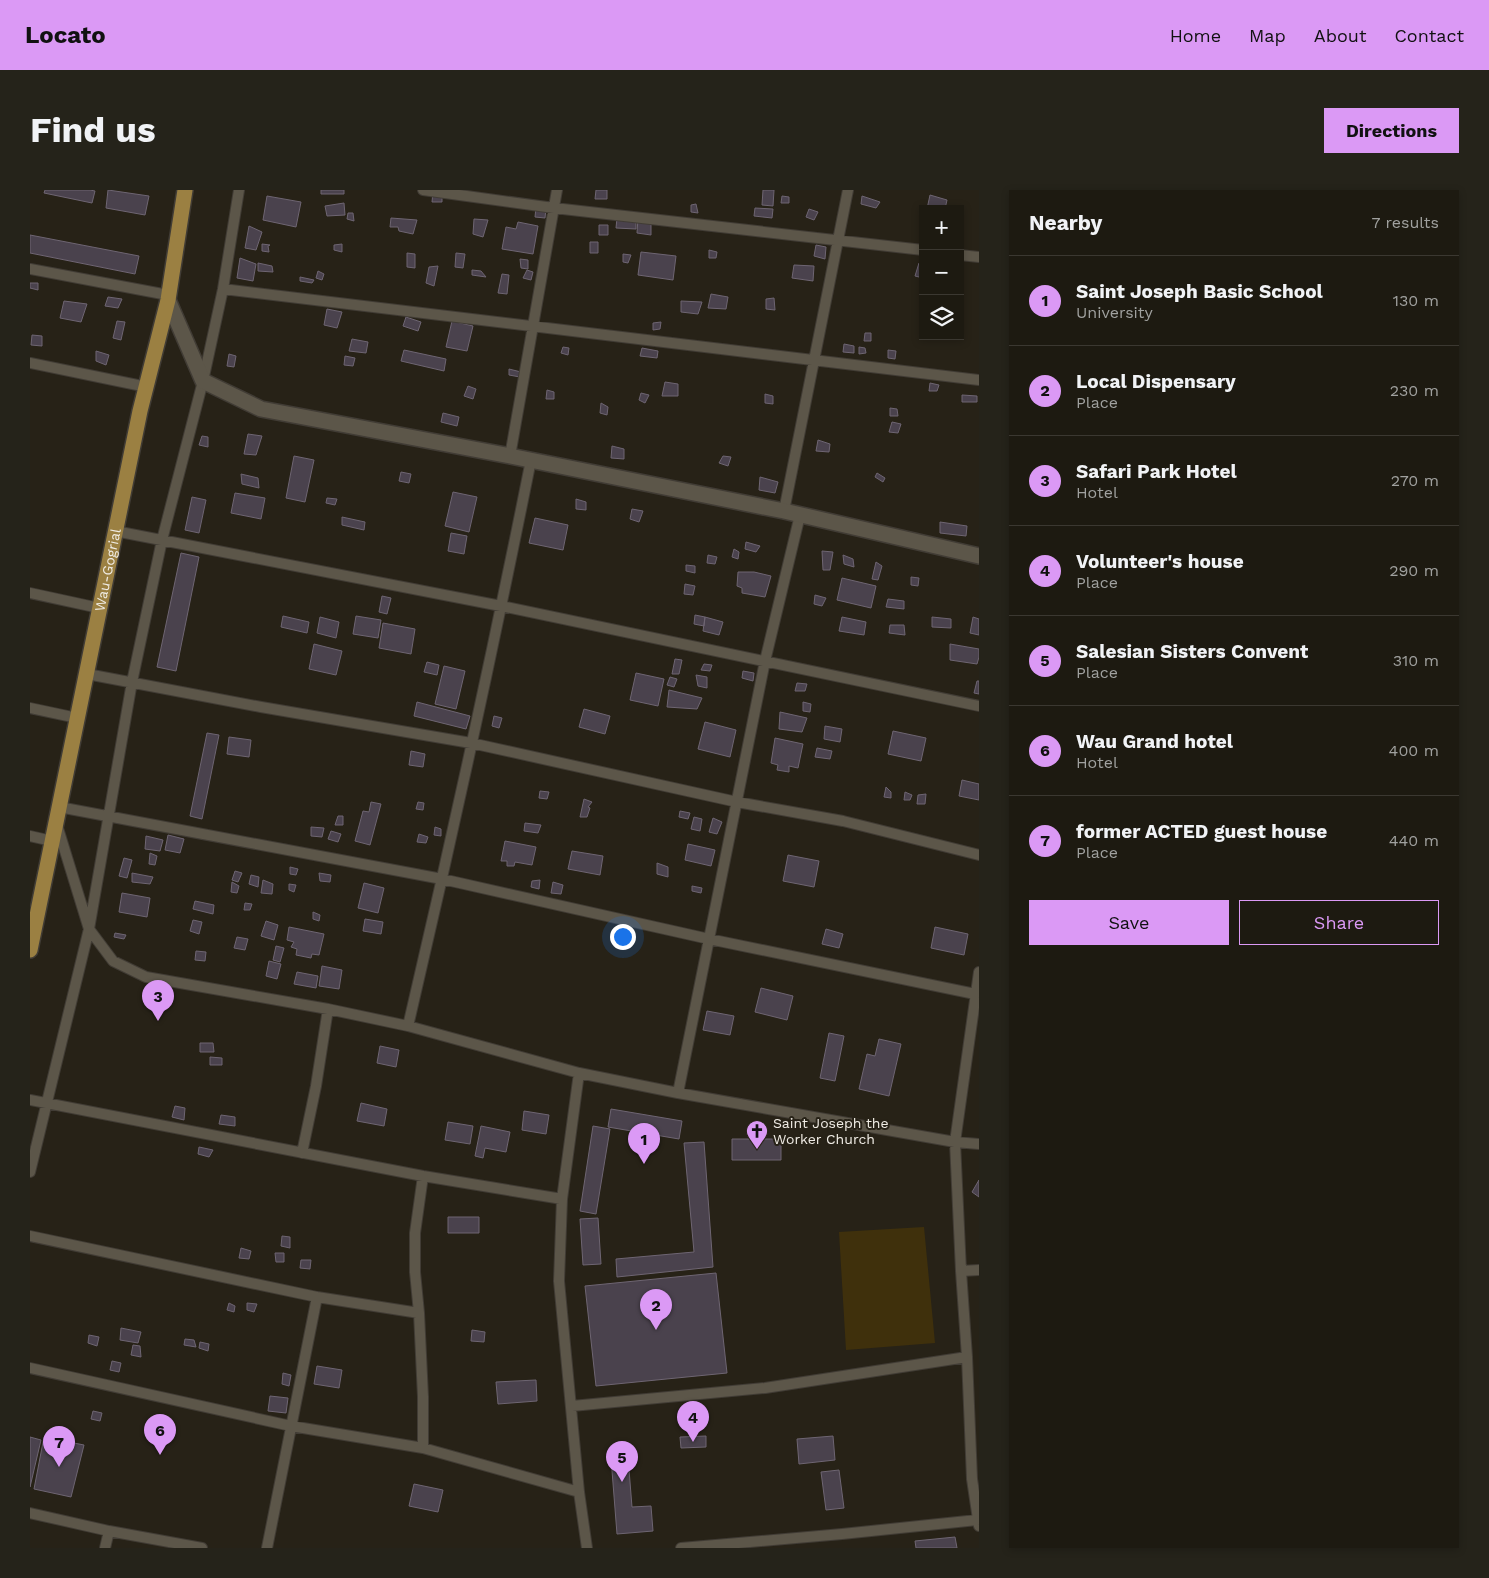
<!DOCTYPE html>
<html lang="en">
<head>
<meta charset="utf-8">
<style>
	:root { --surface:#1d1a11; --page:#25231a; --text:#f1f3f6; --muted:#a0a19f; --line:#3b3831; --accent:#db99f5 }
	body { margin:0; font-family:"Work Sans",sans-serif; background:var(--page); color:var(--text) }
	.controls { position:absolute; right:15px; top:15px; display:grid; overflow:hidden; border-radius:0px; box-shadow:0 2px 8px #0003 }
	.controls button { width:45px; height:45px; display:grid; place-items:center; padding:0; border:0; border-bottom:1px solid var(--line); background:var(--surface); color:var(--text); font:25px sans-serif }
	.you { position:absolute; left:592px; top:746px; width:18px; height:18px; margin:-12px; border:4px solid #fff; border-radius:50%; background:#1a73e8; box-shadow:0 0 0 8px #1a73e833 }
	.badge { display:grid; place-items:center; width:32px; height:32px; border-radius:50%; background:var(--accent); color:#111; font-size:16px; font-weight:700 }
	.pin { position:absolute; translate:-50% -41px; filter:drop-shadow(0 1px 2px #0008) }
	.pin::after { content:''; position:absolute; top:26px; width:18px; height:15px; background:inherit; clip-path:polygon(0 0,100% 0,50% 100%) }
	.list { margin:0; padding:0; list-style:none }
	h2 { display:flex; justify-content:space-between; align-items:center; height:65px; margin:0; padding:0 20px; font-size:21px }
	h2 small { font-size:16px; font-weight:400; color:var(--muted) }
	.list li { display:grid; grid-template-columns:32px 1fr auto; gap:15px; align-items:center; box-sizing:border-box; height:90px; padding:0 20px; border-top:1px solid var(--line) }
	.list b { display:block; font-size:19px; white-space:nowrap }
	.list p { margin:0; font-size:16px; white-space:nowrap; color:var(--muted) }
	.list em { font-size:16px; font-style:normal; color:var(--muted) }
	.actions { display:flex; gap:10px; padding:15px 20px }
	.actions a { flex:1; padding:11px 0; border:1px solid var(--accent); border-radius:0px; text-align:center; font-size:18px; color:var(--accent) }
	.actions .main { background:var(--accent); color:#111 }
	.icon { flex:none; width:28px; height:28px; fill:none; stroke:currentColor; stroke-width:2; stroke-linecap:round; stroke-linejoin:round }
	.map { position:relative; flex:none; width:949px; height:1358px; overflow:hidden; border-radius:0px }
	header { display:flex; align-items:center; gap:30px; box-sizing:border-box; height:70px; padding:0 25px; background:var(--accent); color:#111 }
	header strong { font-size:24px }
	nav { display:flex; gap:28px; margin-inline-start:auto; font-size:18px }
	.intro { display:flex; align-items:center; justify-content:space-between; box-sizing:border-box; height:120px; padding:0 30px }
	h1 { margin:0; font-size:35px }
	.button { padding:12px 22px; border-radius:0px; background:var(--accent); color:#111; font-size:18px; font-weight:700 }
	main { display:flex; gap:30px; padding:0 30px }
	aside { flex:1; background:var(--surface); border-radius:0px; box-shadow:0 2px 8px #0003 }
	.map>svg:first-child { display:block }
	.green { fill:#3f300c }
	.building { fill:#4a424d; stroke:#6e6572 }
	.lines { fill:none; stroke-linecap:round; stroke-linejoin:round }
	.street-casing { stroke:#413c35; stroke-width:12 }
	.secondary-casing { stroke:#413c35; stroke-width:18 }
	.primary-casing { stroke:#413c35; stroke-width:18 }
	.street { stroke:#5c5649; stroke-width:10 }
	.secondary { stroke:#5c5649; stroke-width:15 }
	.primary { stroke:#9b8042; stroke-width:15 }
	.labels { text-anchor:middle; dominant-baseline:central; stroke-width:4; stroke-linejoin:round; paint-order:stroke }
	.street-label { font-size:14px; fill:#f0ece5; stroke:#272217 }
	.poi-label { font-size:14px; fill:#f0ece5; stroke:#272217; text-anchor:start }
</style>
</head>
<body>
<header>
<strong>Locato</strong>
<nav><a>Home</a><a>Map</a><a>About</a><a>Contact</a></nav>
</header>
<div class="intro"><h1>Find us</h1><a class="button">Directions</a></div>
<main>
<div class="map">
<svg width="949" height="1358" viewBox="0 0 949 1358">
	<rect width="100%" height="100%" fill="#272217"/>
	<!-- green -->
	<path class="green" d="M894 1037 905 1153 816 1160 809 1042Z"/>
	<!-- building -->
	<path class="building" d="M15 0H60L65 1 62 13 14 3Z
		M78 0 119 6 115 25 76 18Z
		M291 0H314V4H291Z
		M566 0H577V9H565Z
		M733 0H744L743 16 732 15Z
		M403 2 412 3V12H402Z
		M900 5 917 10 915 19H897Z
		M237 6 271 12 266 37 233 30Z
		M752 6 759 7V13H751Z
		M832 6 850 12 846 18 831 14Z
		M314 13 315 25 297 26 295 16Z
		M666 14 668 23 661 22V15Z
		M506 17 516 18 515 28 505 27Z
		M725 18 743 19 742 28 724 26Z
		M779 19 788 22 784 30 776 27Z
		M318 23H323L324 31 317 29Z
		M361 28 387 30 383 44 369 41 368 37H360Z
		M587 28 606 29V39L586 38Z
		M608 28 621 29V45L607 43Z
		M444 29 458 30 453 47 443 44Z
		M488 32 508 36 503 64 472 59 476 37 486 39Z
		M569 35H578V45H569Z
		M219 36 232 42 226 60 215 58Z
		M0 45 109 66 105 84 0 63Z
		M560 52H568V63H560Z
		M232 54 240 55 238 56 239 62 232 61Z
		M312 54V62L304 60V55Z
		M786 55 796 57 795 69 784 66Z
		M679 60 687 62 686 68H679Z
		M611 62 646 66 643 90 608 85Z
		M377 63 385 64V78L377 77Z
		M426 63 435 64 433 78 425 77Z
		M593 64 601 65 598 73 593 72Z
		M210 68 226 74 223 91 207 88Z
		M490 69 498 70V79L491 78Z
		M228 73 242 76 243 82 228 81Z
		M889 73 893 74V88L885 86Z
		M764 75 784 76 783 91 762 88Z
		M408 76 404 96 396 93 399 77Z
		M442 80 451 81 456 87 442 85Z
		M497 80 503 82 501 90 493 88Z
		M288 81 294 84 292 90 286 88Z
		M472 84 479 85 477 104 468 103Z
		M270 87 284 90 282 93 270 91Z
		M0 93H8V100L0 98Z
		M681 104 698 107 696 119 678 118Z
		M78 107 92 109 88 118 75 116Z
		M744 108 745 120 736 119V109Z
		M34 111 57 114 51 132 30 128Z
		M651 111 672 112 668 124 651 122Z
		M297 119 312 122 307 138 294 135Z
		M376 127 391 132 388 141 373 136Z
		M87 131 95 132 91 150 83 148Z
		M422 131 443 136 437 161 416 157Z
		M631 132 630 139 623 140V133Z
		M835 143H841V151H834Z
		M2 145 12 146V156L1 155Z
		M322 149 338 152 336 163 319 161Z
		M814 154 824 156V163L813 162Z
		M533 157 539 158 538 165 531 163Z
		M829 157 835 158 836 163 829 164Z
		M612 158 628 161 627 168 610 166Z
		M374 160 416 169 414 181 371 171Z
		M858 160 866 161 865 169 858 168Z
		M66 161 79 165 76 175 66 171Z
		M199 164 206 166 204 177 197 176Z
		M315 166 325 168 323 176 314 175Z
		M479 179 491 182 490 187 479 185Z
		M635 192 648 194V206H632Z
		M900 193 909 195 907 201H899Z
		M438 196 446 199 443 209 434 206Z
		M517 200 524 202V209H516Z
		M611 203 619 205 615 213 609 210Z
		M735 204 743 206V214L735 213Z
		M932 205 947 206V212H932Z
		M571 213 578 217 577 225 570 223Z
		M860 218 867 219 868 226H860Z
		M413 223 429 227 427 236 411 232Z
		M862 232 871 234 868 243 859 242Z
		M218 244 232 246 226 265 214 264Z
		M172 246 178 247V257L169 255Z
		M788 250 800 254 799 262 786 261Z
		M582 256 594 259V269L581 268Z
		M264 266 284 270 275 312 256 308Z
		M693 266 701 267 698 276 689 273Z
		M371 282 381 284 379 293 369 291Z
		M847 283 855 288 853 292 845 287Z
		M211 284 228 288 229 298 212 294Z
		M730 287 748 292 745 303 729 300Z
		M423 302 447 307 439 342 415 336Z
		M205 303 235 308 231 329 201 323Z
		M162 307 176 310 169 343 155 340Z
		M297 308 307 309 305 315 296 313Z
		M546 309 556 312V320L546 319Z
		M602 319 613 321 609 332 600 329Z
		M312 327 335 332 334 340 312 335Z
		M505 328 538 335 533 360 499 353Z
		M910 332 937 336 936 346 910 343Z
		M421 343 437 346 434 364 418 361Z
		M716 352 730 356 726 362 715 359Z
		M704 359 709 362 708 369 702 367Z
		M792 361 803 362 800 380H793Z
		M151 363 169 367 146 481 127 477Z
		M678 365 687 367 685 374 677 373Z
		M813 365 823 369 824 377 814 374Z
		M846 372 852 376 848 390 842 389Z
		M656 375 665 376V383L656 381Z
		M708 382H724L741 386 735 407 712 403V398L707 396Z
		M881 387 889 388 888 396 881 395Z
		M812 388 846 396 841 418 807 410Z
		M655 394 665 396 663 405 654 404Z
		M785 405 796 408 792 416 784 414Z
		M352 406 361 408 357 424 349 422Z
		M858 409 874 411V419L856 417Z
		M665 425 675 427 674 436 664 434Z
		M253 426 279 432 277 443 251 437Z
		M326 426 351 430 348 448 323 444Z
		M290 427 309 432 306 448 287 443Z
		M675 427 693 432 689 445 673 441Z
		M812 427 836 432 834 445 809 441Z
		M902 427 921 429V438L902 437Z
		M943 427 949 429V445L940 443Z
		M353 433 385 439 381 464 349 458Z
		M860 435H874L875 445 859 443Z
		M284 454 312 461 306 485 279 479Z
		M920 454 949 459V467L947 474 920 470Z
		M645 469 652 470 649 484H642Z
		M397 472 409 475 407 485 394 482Z
		M674 474 682 475 680 481 671 480Z
		M414 476 435 481 426 519 405 514Z
		M713 481 724 483 723 491 712 488Z
		M606 483 634 489 628 516 600 510Z
		M666 485 677 487V498L668 496Z
		M640 487 647 489 644 497 637 495Z
		M947 491H949V504L944 503Z
		M767 493 777 494 775 501H765Z
		M639 500 672 508 667 519 637 517Z
		M387 512 440 526 436 539 384 526Z
		M773 512 781 514 780 522 773 521Z
		M554 519 580 526 575 544 549 537Z
		M750 522 777 528 772 542 749 539Z
		M464 526 472 528 469 538 462 536Z
		M675 532 706 540 700 567 668 559Z
		M795 536 812 539 810 552 794 549Z
		M863 541 896 548 891 571 858 564Z
		M177 543 189 545 172 629 160 626Z
		M199 547 221 550 219 567 197 564Z
		M745 548 773 554 768 578 759 576V582L747 580 748 575 741 573Z
		M787 558 802 561 800 569 785 567Z
		M381 561 395 564 393 577 379 575Z
		M932 590 949 594V610L929 606Z
		M856 597 861 602V608L854 607Z
		M510 601 519 602 517 609 509 608Z
		M875 602 882 605 880 610H874Z
		M896 604 895 614H887L888 605Z
		M554 609 562 612 558 617 560 618 557 627H550Z
		M341 612 351 614 340 655 325 651 333 621 339 622Z
		M388 612 394 613 393 620 386 619Z
		M650 621 660 623 658 629 649 627Z
		M308 626H313V635H305Z
		M664 627 672 629 670 641 661 639Z
		M683 628 692 632 687 644 679 642Z
		M495 633 511 635 508 643 494 641Z
		M281 637 294 638 292 647 281 646Z
		M405 637 411 639V646L404 645Z
		M301 641 311 644 308 652 298 649Z
		M389 644 398 647 396 653 387 652Z
		M138 645 154 649 150 663 135 660Z
		M116 646 133 650 130 661 115 659Z
		M475 651 506 657 502 675 485 672 484 676H477V671H471Z
		M658 654 685 660 681 676 655 670Z
		M542 661 573 666 570 685 538 679Z
		M120 663 127 666 125 675 119 674Z
		M758 665 789 671 784 697 753 691Z
		M94 668 102 670 97 688 89 686Z
		M627 673 638 677V687L627 684Z
		M260 677 268 679 266 685 260 684Z
		M205 681 212 683 208 692 202 690Z
		M102 683 123 687 120 694 102 692Z
		M289 683 301 685 300 692 290 691Z
		M221 685 229 687 228 697 219 694Z
		M233 690 243 694 242 704 231 703Z
		M510 690 509 699 501 697 502 691Z
		M202 692 209 696 207 703 201 702Z
		M523 692 533 695 531 704 521 703Z
		M334 693 354 698 348 723 328 718Z
		M259 694 266 695 264 702 259 700Z
		M662 696 672 698 671 703 662 701Z
		M92 703 120 708 117 727 89 722Z
		M165 711 184 715 183 724 163 719Z
		M215 713 222 714 220 720H214Z
		M283 722 290 725 289 731 283 729Z
		M335 729 353 732 351 744 333 741Z
		M163 730 172 732 169 744 160 741Z
		M236 731 248 735 244 750 231 746Z
		M259 737 294 744 289 765 282 764 281 768 266 765 267 759 261 757 264 752 257 750Z
		M905 737 938 744 934 765 901 758Z
		M796 739 813 744 809 758 792 754Z
		M85 743 96 745 94 749 84 747Z
		M207 747 218 749 215 760 204 758Z
		M246 756 254 758 250 772 243 770Z
		M166 761 176 762 175 771 165 770Z
		M239 771 251 774 247 789 236 786Z
		M292 776 312 780 309 799 289 796Z
		M267 782 288 786 286 798 264 794Z
		M731 798 763 806 757 830 725 822Z
		M677 821 704 826 700 845 673 840Z
		M799 843 814 846 805 891 790 888Z
		M849 849 871 854 859 906 829 899 837 864 845 866Z
		M170 853H183L184 862H170Z
		M350 856 369 860 366 877 347 873Z
		M180 867 192 868V875H180Z
		M331 913 357 919 354 936 327 931Z
		M145 916 155 918 154 930 142 927Z
		M581 919 652 931 649 949 578 937Z
		M494 921 519 925 516 944 492 940Z
		M191 925 205 927V936L189 934Z
		M418 932 443 936 440 954 415 950Z
		M451 936 480 942 476 962 455 958 453 968 445 966Z
		M563 936 580 939 566 1024 550 1021Z
		M702 949H751V970H702Z
		M674 952 683 1077 587 1087 586 1069 664 1062 654 953Z
		M169 957 183 960 179 967 168 964Z
		M949 990V1007L942 1002Z
		M418 1027H449V1043H418Z
		M568 1028 571 1074 553 1075 550 1029Z
		M252 1046 260 1047V1058L251 1056Z
		M211 1058 221 1061 219 1069 209 1068Z
		M245 1063H254V1072H246Z
		M271 1070H281L280 1079 270 1078Z
		M686 1083 697 1183 566 1196 555 1096Z
		M199 1113 205 1116 204 1122 197 1120Z
		M217 1113 227 1114 224 1122 217 1120Z
		M91 1138 111 1142 108 1153 90 1150Z
		M442 1140 455 1142 454 1152 441 1151Z
		M59 1145 69 1147 67 1156 58 1153Z
		M155 1149 164 1150 166 1157 154 1155Z
		M170 1152 179 1154 178 1161 169 1158Z
		M103 1155 110 1156 111 1167 101 1165Z
		M82 1171 91 1173 89 1182 80 1180Z
		M287 1176 312 1180 309 1198 284 1194Z
		M253 1183 261 1185 259 1196 252 1194Z
		M506 1190 507 1211 468 1214 466 1192Z
		M240 1206 258 1208 256 1223 238 1221Z
		M63 1221 72 1223 70 1231 61 1229Z
		M676 1246V1257L651 1258 650 1247Z
		M803 1246 805 1270 769 1274 767 1249Z
		M0 1247 11 1250 0 1297Z
		M14 1247 54 1255 41 1307 4 1299Z
		M598 1267 602 1317 621 1316 623 1341 587 1344 581 1268Z
		M809 1280 814 1318 796 1320 791 1282Z
		M384 1294 413 1300 408 1322 379 1316Z
		M925 1347 927 1358H886L885 1351Z"/>
	<g class="lines">
		<!-- street casing -->
		<g class="street-casing">
			<path id="street" d="M393 0 524 18 893 60
				M930 65 949 67
				M0 79 138 105
				M193 99 949 190
				M0 173 117 197
				M480 266 527 0
				M754 321 818 0
				M85 341 471 416 949 516
				M0 403 69 418
				M57 484 231 517 441 553 707 612 813 631 949 665
				M0 518 47 528
				M29 617 412 689 679 749 945 804
				M27 635 59 739 83 771 116 787 298 819 378 836 549 883 648 903 925 952 949 954
				M0 646 22 651
				M949 782 925 952 931 1081 937 1167 942 1289 949 1336
				M378 836C422 648 463 460 501 270
				M549 883 532 1009 529 1091 549 1302 557 1358
				M648 903 735 471 770 325
				M0 910 393 986 532 1009
				M272 963 286 896 298 819
				M0 982 59 739 102 492 132 350 173 191 193 99 209 0
				M393 986 385 1043V1082L389 1123 393 1207V1258
				M0 1046 287 1107 389 1123
				M931 1081 949 1080
				M0 1178 261 1236 393 1258 549 1302
				M542 1216 735 1198 937 1167
				M0 1323 79 1341 172 1358
				M75 1358 79 1341
				M237 1358 287 1107
				M651 1358 812 1344 947 1330"/>
		</g>
		<!-- secondary casing -->
		<g class="secondary-casing">
			<path id="secondary" d="M138 110 173 191 231 219 480 266 754 321 949 366"/>
		</g>
		<!-- primary casing -->
		<g class="primary-casing">
			<g id="primary">
				<path id="s1" d="M0 760 110 221 138 110 155 0"/>
			</g>
		</g>
		<!-- street -->
		<use href="#street" class="street"/>
		<!-- secondary -->
		<use href="#secondary" class="secondary"/>
		<!-- primary -->
		<use href="#primary" class="primary"/>
	</g>
	<!-- icons -->
	<defs>
		<g id="church-pin" transform="scale(1.125)"><path d="M0 17L-7.5 6A9.5 9.5 0 1 1 7.5 6Z" fill="#db99f5" stroke="#272217"/><path d="M-1.2-6h2.4v3.5h3.3v2.4h-3.3V6h-2.4V-.1h-3.3v-2.4h3.3Z" fill="#111"/></g>
	</defs>
	<g fill-rule="evenodd">
		<use href="#church-pin" x="727" y="941"/>
	</g>
	<g class="labels">
		<!-- street labels -->
		<g class="street-label">
			<text stroke="none"><textPath href="#s1" startOffset="388">Wau-Gogrial</textPath></text>
		</g>
		<!-- poi labels -->
		<g class="poi-label">
			<text x="743" y="933">Saint Joseph the<tspan x="743" dy="16">Worker Church</tspan></text>
		</g>
	</g>
</svg>
<div class="controls">
<button>+</button>
<button>−</button>
<button><svg class="icon" aria-label="layers" viewBox="0 0 24 24"><path d="M12 4l9 5-9 5-9-5zM3 14l9 5 9-5"/></svg></button>
</div>
<div class="you"></div>
<div class="pin badge" style="left:614px;top:974px">1</div>
<div class="pin badge" style="left:626px;top:1140px">2</div>
<div class="pin badge" style="left:128px;top:831px">3</div>
<div class="pin badge" style="left:663px;top:1252px">4</div>
<div class="pin badge" style="left:592px;top:1292px">5</div>
<div class="pin badge" style="left:130px;top:1265px">6</div>
<div class="pin badge" style="left:29px;top:1277px">7</div>
</div>
<aside>
<h2>Nearby<small>7 results</small></h2>
<ul class="list">
<li><span class="badge">1</span><div><b>Saint Joseph Basic School</b><p>University</p></div><em>130 m</em></li>
<li><span class="badge">2</span><div><b>Local Dispensary</b><p>Place</p></div><em>230 m</em></li>
<li><span class="badge">3</span><div><b>Safari Park Hotel</b><p>Hotel</p></div><em>270 m</em></li>
<li><span class="badge">4</span><div><b>Volunteer's house</b><p>Place</p></div><em>290 m</em></li>
<li><span class="badge">5</span><div><b>Salesian Sisters Convent</b><p>Place</p></div><em>310 m</em></li>
<li><span class="badge">6</span><div><b>Wau Grand hotel</b><p>Hotel</p></div><em>400 m</em></li>
<li><span class="badge">7</span><div><b>former ACTED guest house</b><p>Place</p></div><em>440 m</em></li>
</ul>
<div class="actions"><a class="main">Save</a><a>Share</a></div>
</aside>
</main>
</body>
</html>
